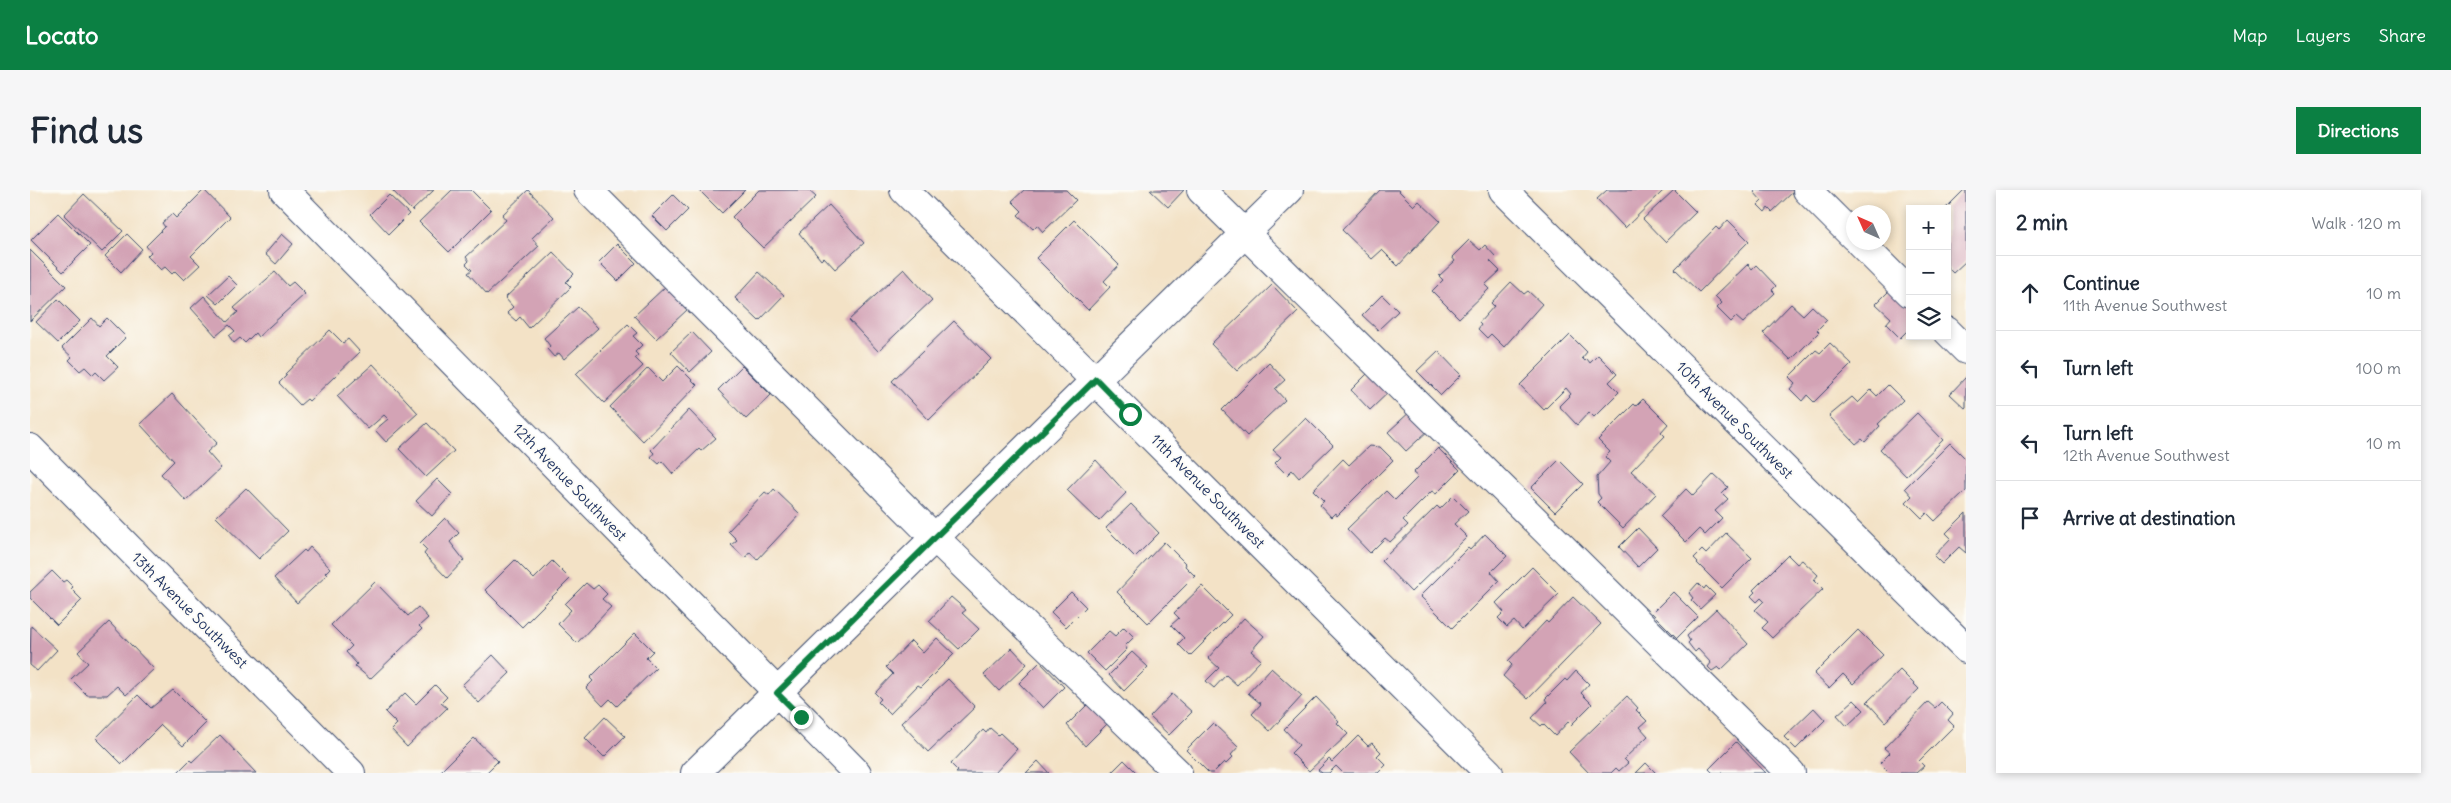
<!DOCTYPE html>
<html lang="en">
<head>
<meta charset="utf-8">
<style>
	:root { --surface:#fff; --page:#f6f6f7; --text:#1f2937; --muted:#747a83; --line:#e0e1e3; --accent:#0b8043 }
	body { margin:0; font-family:Delius,sans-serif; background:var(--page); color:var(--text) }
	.controls { position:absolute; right:15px; top:15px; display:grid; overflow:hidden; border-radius:0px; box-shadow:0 2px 8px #0003 }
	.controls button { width:45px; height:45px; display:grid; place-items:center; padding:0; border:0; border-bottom:1px solid var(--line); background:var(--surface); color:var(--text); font:25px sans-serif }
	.compass { position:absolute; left:1816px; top:15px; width:45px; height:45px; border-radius:50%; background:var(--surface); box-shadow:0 2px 8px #0003; rotate:315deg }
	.stop { position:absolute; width:15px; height:15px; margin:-11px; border:4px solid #0b8043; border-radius:50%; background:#fff }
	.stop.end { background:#0b8043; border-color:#fff; box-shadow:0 1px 5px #0008 }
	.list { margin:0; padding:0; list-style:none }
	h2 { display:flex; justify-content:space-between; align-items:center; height:65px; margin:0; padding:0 20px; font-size:21px }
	h2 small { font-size:16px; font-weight:400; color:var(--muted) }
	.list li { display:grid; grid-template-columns:32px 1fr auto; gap:15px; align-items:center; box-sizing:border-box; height:75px; padding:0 20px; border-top:1px solid var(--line) }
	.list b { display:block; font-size:19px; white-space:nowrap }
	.list p { margin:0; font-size:16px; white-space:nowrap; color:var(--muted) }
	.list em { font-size:16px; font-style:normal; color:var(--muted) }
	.icon { flex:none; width:28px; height:28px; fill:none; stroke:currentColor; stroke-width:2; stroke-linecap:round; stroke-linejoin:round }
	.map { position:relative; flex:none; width:1936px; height:583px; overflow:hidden; border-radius:0px }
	header { display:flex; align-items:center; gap:30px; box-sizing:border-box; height:70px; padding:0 25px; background:var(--accent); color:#fff }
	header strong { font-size:24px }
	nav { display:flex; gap:28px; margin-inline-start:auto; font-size:18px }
	.intro { display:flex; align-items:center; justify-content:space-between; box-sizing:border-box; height:120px; padding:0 30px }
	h1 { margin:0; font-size:35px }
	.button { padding:12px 22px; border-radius:0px; background:var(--accent); color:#fff; font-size:18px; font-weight:700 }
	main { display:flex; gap:30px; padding:0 30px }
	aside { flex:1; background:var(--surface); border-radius:0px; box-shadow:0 2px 8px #0003 }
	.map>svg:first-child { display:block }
	.building { fill:#d3a3b5 }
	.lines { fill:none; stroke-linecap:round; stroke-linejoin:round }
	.minor-casing { stroke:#3b4a6e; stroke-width:30 }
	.minor { stroke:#fff; stroke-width:28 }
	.route { stroke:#0b8043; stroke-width:6 }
	.labels { text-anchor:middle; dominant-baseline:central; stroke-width:4; stroke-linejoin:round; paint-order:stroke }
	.street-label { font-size:15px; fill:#1b2f5e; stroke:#fdfcf7 }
</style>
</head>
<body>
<header>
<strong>Locato</strong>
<nav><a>Map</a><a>Layers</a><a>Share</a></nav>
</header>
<div class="intro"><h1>Find us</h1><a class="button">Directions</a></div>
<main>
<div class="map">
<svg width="1936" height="583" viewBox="0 0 1936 583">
	<rect width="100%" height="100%" fill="#fdfcf7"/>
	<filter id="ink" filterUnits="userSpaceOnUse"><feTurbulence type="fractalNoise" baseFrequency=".02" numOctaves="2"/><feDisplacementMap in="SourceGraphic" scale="10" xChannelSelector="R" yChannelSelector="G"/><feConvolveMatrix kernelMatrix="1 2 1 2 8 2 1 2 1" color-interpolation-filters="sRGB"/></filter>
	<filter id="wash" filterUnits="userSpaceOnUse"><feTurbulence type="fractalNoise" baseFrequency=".0096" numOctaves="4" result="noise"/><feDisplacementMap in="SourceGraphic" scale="20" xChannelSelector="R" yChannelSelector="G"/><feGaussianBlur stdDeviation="1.12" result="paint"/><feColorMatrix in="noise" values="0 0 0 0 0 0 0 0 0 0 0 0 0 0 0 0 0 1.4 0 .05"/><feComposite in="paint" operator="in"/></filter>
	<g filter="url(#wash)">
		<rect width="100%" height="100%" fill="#f3e2c6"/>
		<g id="blocks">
			<!-- building -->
			<path class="building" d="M174 0 200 27 161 66 170 75 154 90 145 81 142 84 135 77 131 80 117 66 121 62 116 56 135 37 132 33 142 24 146 28Z
				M362 0H404L382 21Z
				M422 0H441L461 20 419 62 389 32Z
				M498 0 524 27 502 48 509 56 457 104 438 83 442 80 436 74 439 71 436 67 476 30 472 25Z
				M669 0H715L692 23Z
				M729 0H778L786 7 733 58 702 27Z
				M994 0H1036L1046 10 1013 42 1007 35 1003 39 988 25 992 21 982 11Z
				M1120 0H1154L1138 17Z
				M1350 0H1368L1384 16 1389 11 1410 31 1368 76 1352 60 1342 69 1312 40Z
				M1577 0H1634L1595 38 1567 9Z
				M1644 0 1666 22 1635 52 1613 29Z
				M1726 0H1765L1742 22 1738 18 1735 22 1728 15 1732 11 1724 2Z
				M1934 0H1936V71L1923 83 1917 77V19H1915Z
				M54 4 93 41 72 62 34 25Z
				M359 5 379 24 359 44 340 24Z
				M643 5 658 20 637 41 622 26Z
				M799 15 834 53 805 79 794 67 791 70 769 43Z
				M28 23 60 55 33 82 1 50Z
				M1044 30 1089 75 1074 91 1080 97 1058 120 1006 68Z
				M1698 30 1719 51 1669 102 1645 79 1686 37 1689 40Z
				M97 44 112 59 91 82 75 66Z
				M252 44 263 54 246 74 235 64Z
				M1439 50 1450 60 1455 55 1465 66 1460 71 1470 81 1455 95 1459 99 1429 128 1402 101 1413 90 1409 86 1425 71 1422 67Z
				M587 54 606 73 588 91 569 72Z
				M0 60 36 96 0 131Z
				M523 62 544 84 536 92 541 97 499 138 490 127 486 131 477 123 483 117 475 108Z
				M1718 74 1722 79 1726 75 1746 96 1742 100 1745 103 1713 133 1706 127 1701 132 1687 118 1692 113 1685 106Z
				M874 79 902 110 848 161 819 130Z
				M245 82 258 96 263 92 275 104 228 147 225 143 215 153 210 148 204 153 199 146 205 141 199 135 186 146 161 118 174 106 197 132 208 122 204 118Z
				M729 82 754 105 729 131 705 108Z
				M198 86 207 95 188 114 178 105Z
				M1481 92 1494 104 1498 101 1512 114 1474 157 1461 144 1457 148 1448 139 1451 135 1449 133 1464 116 1461 113Z
				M1242 95 1268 122 1207 181 1181 154Z
				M636 96 658 119 626 149 604 126Z
				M1861 99 1880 117V138L1870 148 1856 134 1861 128 1846 114Z
				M1352 105 1368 121 1348 140 1332 125Z
				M28 109 50 131 28 153 6 132Z
				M1761 114 1773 125 1782 116 1797 130 1787 140 1789 142 1761 170 1733 143Z
				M548 117 568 138 534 169 529 163 524 167 517 159 520 156 514 148Z
				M62 128 69 136 77 128 96 147 77 166 88 177 74 190 66 182 63 185 55 177 50 181 39 170 42 167 32 158Z
				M924 131 961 169 899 230 862 191Z
				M598 134 607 143 603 146 612 155 605 162 608 165 605 168 613 176 574 213 546 184Z
				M300 140 313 153 318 149 330 162 279 211 277 209 270 215 249 193 257 185 255 184Z
				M662 142 681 162 660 182 641 162Z
				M1540 145 1557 162 1552 168 1555 171 1557 169 1560 173 1568 165 1587 184 1579 192 1589 202 1564 227 1559 222 1547 235 1529 216 1541 204 1536 198 1514 220 1490 195Z
				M1800 153 1822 174 1784 212 1777 205 1772 211 1760 199 1765 193 1759 187 1786 160 1790 163Z
				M1408 161 1431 185 1411 205 1387 181Z
				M1239 173 1255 190 1245 199 1255 210 1217 246 1192 220Z
				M343 174 388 223 356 252 345 240 358 229 354 225 338 239 307 206Z
				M648 176 667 195 613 251 580 217 618 178 632 192Z
				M712 176 741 205 716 229 688 200Z
				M1344 177 1364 197 1340 220 1321 200Z
				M1936 187V219L1920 204Z
				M1858 195 1873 210 1848 234 1850 236 1835 252 1832 249 1826 254 1799 226 1822 207 1828 213 1841 200 1847 206Z
				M142 204 187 253 177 262 191 278 156 311 131 284 144 271 110 234Z
				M1613 209 1638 234 1631 242 1635 246 1601 281 1626 304 1593 338 1567 312 1571 308 1568 304 1567 287 1580 272 1575 267 1580 262 1568 250 1604 214 1606 216Z
				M659 220 686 248 671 261 669 259 643 284 632 271 629 274 621 267 624 263 621 260Z
				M1382 220 1400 239 1376 261 1358 242Z
				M1887 223 1913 250 1876 286 1850 259Z
				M1276 228 1303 255 1269 288 1262 280 1257 285 1245 273 1251 267 1243 260Z
				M397 233 424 261 396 287 369 259Z
				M1920 253 1936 269V301L1905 331 1897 323 1892 328 1876 312 1882 306 1875 298Z
				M1339 256 1350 257 1363 270 1307 326 1305 323 1301 327 1290 315 1294 311 1283 300 1313 269 1319 275Z
				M1408 258 1430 280 1406 304 1402 301 1373 330 1378 335 1360 352 1355 348 1340 363 1317 339 1356 301 1365 310 1388 287 1383 283Z
				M1066 270 1096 303 1069 331 1037 300Z
				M1529 270 1553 294 1525 322 1501 298Z
				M1684 284 1698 297 1692 303 1698 309 1685 321 1692 328 1675 345 1669 339 1656 352 1630 326 1656 299 1663 306Z
				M407 289 422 304 402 326 386 311Z
				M216 298 258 341 229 369 186 327Z
				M744 299 770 324 727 370 720 362 715 368 701 355 707 350 698 341 735 302 739 305Z
				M1423 306 1438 321 1424 334 1437 347 1381 402 1351 371 1407 316 1410 319Z
				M1101 314 1129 343 1105 367 1076 338Z
				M1936 323V363L1929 357 1912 374 1904 366 1921 348 1916 343Z
				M415 328 429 343 420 352 434 370 417 388 394 364 397 360 390 353Z
				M1608 338 1627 358 1608 377 1589 357Z
				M1696 343 1722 368 1692 398 1667 373 1668 372 1664 368 1672 360 1676 364Z
				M1455 344 1477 366 1461 382 1469 391 1422 438 1390 406 1438 358 1440 360Z
				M1134 352 1156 374 1155 376 1165 386 1118 433 1087 402Z
				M280 357 300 378 295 383 297 385 267 413 244 388 274 360 276 362Z
				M1758 365 1767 374 1772 370 1788 385 1784 390 1793 399 1742 448 1732 438 1738 432 1725 420 1734 411 1731 408 1727 412 1721 406 1725 402 1723 400Z
				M485 370 504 389 522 371 540 389 492 437 455 400Z
				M1502 377 1529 404 1492 440 1484 431 1477 437 1468 428 1474 422 1466 413Z
				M22 381 33 392 36 390 43 397 41 399 52 410 27 435 0 408V402Z
				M345 392 378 426 388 417 398 428 389 436 392 439 340 489 325 476 327 474 316 462 322 456 301 435Z
				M556 393 563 399 568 395 577 404 572 409 581 417 547 453 528 434 541 420 535 414Z
				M1668 393 1674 399 1676 396 1685 405 1670 419 1661 410 1663 408 1659 403Z
				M1172 396 1201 425 1160 466 1148 454 1154 448 1141 435 1149 428 1144 423Z
				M1041 402 1056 417 1036 437 1021 422Z
				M1643 402 1668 427 1647 448 1622 423Z
				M921 407 936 420 932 423 949 439 929 459 899 431Z
				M1543 407 1571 434 1498 509 1473 486 1482 475 1478 471 1516 431 1518 433Z
				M1686 419 1718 454 1691 480 1688 477 1682 481 1678 477 1681 473 1668 459 1665 462 1658 453 1660 451 1657 446Z
				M1214 428 1234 446 1221 461 1231 470 1207 495 1196 485 1184 498 1176 491 1189 478 1178 468Z
				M79 432 124 479 96 505 87 496 77 505H57L41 489 58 473 48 462Z
				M1 436 27 460 7 481 0 475Z
				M1094 437 1104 447 1095 456 1097 459 1075 481 1057 463 1079 441 1085 446Z
				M1828 440 1853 465 1823 494 1813 484 1799 498 1784 484Z
				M605 443 623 461 616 468 626 478 587 516 580 509 573 516 556 498 563 491 560 488Z
				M907 448 924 464 891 497 888 495 860 524 848 512 851 509 845 503 863 484 856 477 881 451 893 463Z
				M982 458 997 474 969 501 954 485Z
				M1102 462 1118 477 1094 501 1079 485Z
				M463 465 480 483 449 513 432 495Z
				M1010 472 1034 497 1013 518 989 493Z
				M1241 478 1272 506 1240 541 1222 524 1231 514 1218 503Z
				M1870 480 1889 499 1855 532 1837 512Z
				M1546 481 1559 494 1551 503 1562 514 1541 535 1538 532 1525 546 1513 534 1511 536 1502 528 1517 512 1515 509 1535 489 1537 491Z
				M918 489 945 517 898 562 871 533Z
				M405 495 417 507 411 513 417 518 377 557 361 540 367 534 355 522 375 503 386 514Z
				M143 500 176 533 153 556 131 535 92 574 66 548 108 505 121 518Z
				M1142 504 1162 522 1139 545 1120 527Z
				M1597 506 1608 518 1606 520 1617 531 1610 537 1618 546 1594 569 1598 573 1589 581 1586 578 1581 583H1559L1539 562Z
				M1286 507 1309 531 1307 533 1318 544 1279 581 1261 563 1269 555 1254 539Z
				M1824 510 1834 520 1817 536 1807 525Z
				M1898 512 1905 518 1911 512 1923 524 1918 530 1924 536 1889 571 1894 576 1886 583H1860L1850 573 1860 563 1854 558Z
				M1058 514 1078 533 1055 556 1037 535Z
				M1784 518 1795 530 1766 559 1754 547Z
				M575 527 595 546 574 567 555 548Z
				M1183 533 1208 557 1201 565 1203 567 1196 574 1194 572 1183 583H1179L1156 560Z
				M960 538 968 545 970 543 987 559 965 583H926L928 581 921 574 953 540 956 543Z
				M190 545 226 583H147L160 570 162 572Z
				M1328 546 1338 556 1342 553 1351 562 1347 566 1356 575 1348 583H1313L1306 576 1299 583H1292L1288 580 1299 569 1302 572Z
				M444 548 468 571 456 583H409Z
				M1706 552 1736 583H1683L1679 579Z
				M1094 570 1107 583H1081Z
				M1008 571 1019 583H996Z
				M1616 573 1626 583H1606Z"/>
		</g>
	</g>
	<g filter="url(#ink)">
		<use href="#blocks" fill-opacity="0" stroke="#3b4a6e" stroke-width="1"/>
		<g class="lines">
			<!-- minor casing -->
			<g class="minor-casing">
				<path id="minor" d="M254 0 827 583
					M558 0 904 347 1148 583
					M874 0 1459 583
					M1171 0 1761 583
					M1473 0 1936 459
					M1777 0 1824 47
					M1829 52 1880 103
					M1917 141 1936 160
					M0 258 321 583
					M665 583 1259 0"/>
			</g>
			<!-- minor -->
			<use href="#minor" class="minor"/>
		</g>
	</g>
	<g class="lines" filter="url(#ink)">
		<!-- route -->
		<path class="route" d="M771 527 747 503 1066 189 1100 224"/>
	</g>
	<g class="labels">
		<!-- street labels -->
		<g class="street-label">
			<text transform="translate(1705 230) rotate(45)">10th Avenue Southwest</text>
			<text transform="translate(540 292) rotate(46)">12th Avenue Southwest</text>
			<text transform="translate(1178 301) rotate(45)">11th Avenue Southwest</text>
			<text transform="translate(160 420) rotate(45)">13th Avenue Southwest</text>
		</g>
	</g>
</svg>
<div class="controls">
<button>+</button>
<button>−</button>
<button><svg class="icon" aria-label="layers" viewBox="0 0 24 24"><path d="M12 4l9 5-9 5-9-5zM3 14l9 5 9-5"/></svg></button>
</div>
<svg class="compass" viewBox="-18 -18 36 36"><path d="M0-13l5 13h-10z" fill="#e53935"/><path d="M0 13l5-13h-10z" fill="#747a83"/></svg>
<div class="stop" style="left:1100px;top:224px"></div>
<div class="stop end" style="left:771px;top:527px"></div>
</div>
<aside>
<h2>2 min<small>Walk · 120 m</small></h2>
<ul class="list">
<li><svg class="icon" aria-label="ahead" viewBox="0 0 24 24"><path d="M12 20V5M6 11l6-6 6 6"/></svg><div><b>Continue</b><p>11th Avenue Southwest</p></div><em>10 m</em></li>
<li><svg class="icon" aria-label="left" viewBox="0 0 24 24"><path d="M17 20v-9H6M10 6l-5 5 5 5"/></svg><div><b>Turn left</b></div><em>100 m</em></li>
<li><svg class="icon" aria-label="left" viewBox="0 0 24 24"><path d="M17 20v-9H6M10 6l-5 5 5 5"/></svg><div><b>Turn left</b><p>12th Avenue Southwest</p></div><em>10 m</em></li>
<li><svg class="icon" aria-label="arrive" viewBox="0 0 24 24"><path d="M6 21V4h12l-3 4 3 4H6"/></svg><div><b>Arrive at destination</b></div></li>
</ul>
</aside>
</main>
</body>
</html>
